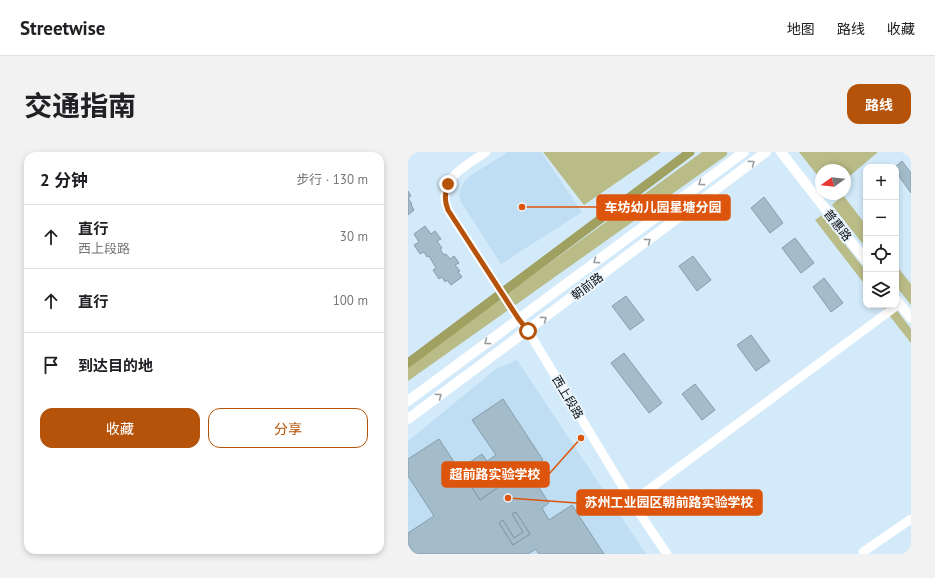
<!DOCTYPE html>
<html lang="zh">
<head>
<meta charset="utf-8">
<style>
	:root { --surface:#fff; --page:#f2f2f2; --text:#202124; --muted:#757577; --line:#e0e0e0; --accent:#b45309 }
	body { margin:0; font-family:"PT Sans","Noto Sans SC",sans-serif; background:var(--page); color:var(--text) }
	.controls { position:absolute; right:12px; top:12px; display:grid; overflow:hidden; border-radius:8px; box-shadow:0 2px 6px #0003 }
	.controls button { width:36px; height:36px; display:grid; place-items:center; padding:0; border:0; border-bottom:1px solid var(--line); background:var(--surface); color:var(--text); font:20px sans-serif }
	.compass { position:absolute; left:407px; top:12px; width:36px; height:36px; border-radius:50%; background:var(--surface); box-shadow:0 2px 6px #0003; rotate:255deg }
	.stop { position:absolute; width:12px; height:12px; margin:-9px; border:3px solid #b45309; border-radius:50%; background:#fff }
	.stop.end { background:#b45309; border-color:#fff; box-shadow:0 1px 4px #0008 }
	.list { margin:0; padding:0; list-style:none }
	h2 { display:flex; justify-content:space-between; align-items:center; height:52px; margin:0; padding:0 16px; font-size:17px }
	h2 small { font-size:13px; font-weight:400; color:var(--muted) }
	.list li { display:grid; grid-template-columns:26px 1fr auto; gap:12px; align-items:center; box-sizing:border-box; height:64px; padding:0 16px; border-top:1px solid var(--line) }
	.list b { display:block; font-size:15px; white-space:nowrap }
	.list p { margin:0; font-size:13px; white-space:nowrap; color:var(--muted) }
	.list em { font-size:13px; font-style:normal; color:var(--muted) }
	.actions { display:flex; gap:8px; padding:12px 16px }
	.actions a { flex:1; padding:9px 0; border:1px solid var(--accent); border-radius:12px; text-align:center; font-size:14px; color:var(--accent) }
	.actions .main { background:var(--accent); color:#fff }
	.icon { flex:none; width:22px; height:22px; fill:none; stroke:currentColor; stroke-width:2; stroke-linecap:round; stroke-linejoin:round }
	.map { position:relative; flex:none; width:503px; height:402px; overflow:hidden; border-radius:12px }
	header { display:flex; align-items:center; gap:24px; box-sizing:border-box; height:56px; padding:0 20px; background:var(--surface); border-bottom:1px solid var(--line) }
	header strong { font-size:19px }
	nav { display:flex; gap:22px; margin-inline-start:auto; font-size:14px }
	.intro { display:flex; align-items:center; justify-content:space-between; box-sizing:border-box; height:96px; padding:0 24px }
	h1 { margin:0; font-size:28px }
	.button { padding:10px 18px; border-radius:12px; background:var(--accent); color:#fff; font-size:14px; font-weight:700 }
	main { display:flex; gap:24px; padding:0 24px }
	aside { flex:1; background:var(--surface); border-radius:12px; box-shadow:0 2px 6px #0003 }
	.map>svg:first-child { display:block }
	.built { fill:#bfdef3 }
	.green { fill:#babc88 }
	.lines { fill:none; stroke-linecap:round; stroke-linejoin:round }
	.canal { stroke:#a0a160; stroke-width:9 }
	.building { fill:#a4bbca; stroke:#869dac; fill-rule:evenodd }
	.tertiary { stroke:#fff; stroke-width:9 }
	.secondary { stroke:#fff; stroke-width:10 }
	.oneway { stroke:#9b9ea0 }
	.route { stroke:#b45309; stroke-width:5 }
	.labels { text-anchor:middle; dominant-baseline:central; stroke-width:4; stroke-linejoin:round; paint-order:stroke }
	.street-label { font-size:12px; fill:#060d12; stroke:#ebf5fb }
	.leader { fill:none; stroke:#dd550c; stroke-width:1.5 }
	.callout-dot { fill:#dd550c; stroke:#ebf5fb; stroke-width:1.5 }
	.callout { fill:#dd550c; stroke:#dd550c; stroke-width:1.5 }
	.callout-label { font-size:13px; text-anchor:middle; font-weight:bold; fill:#fff }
</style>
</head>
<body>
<header>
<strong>Streetwise</strong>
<nav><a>地图</a><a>路线</a><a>收藏</a></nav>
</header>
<div class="intro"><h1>交通指南</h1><a class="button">路线</a></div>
<main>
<aside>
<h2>2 分钟<small>步行 · 130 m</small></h2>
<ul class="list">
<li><svg class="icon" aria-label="ahead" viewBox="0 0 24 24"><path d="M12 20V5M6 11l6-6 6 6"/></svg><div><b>直行</b><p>西上段路</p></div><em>30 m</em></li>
<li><svg class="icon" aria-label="ahead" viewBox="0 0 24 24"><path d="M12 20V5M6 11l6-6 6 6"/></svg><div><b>直行</b></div><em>100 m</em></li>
<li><svg class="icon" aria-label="arrive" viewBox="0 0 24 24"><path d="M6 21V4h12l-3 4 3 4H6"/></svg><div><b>到达目的地</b></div></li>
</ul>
<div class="actions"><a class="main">收藏</a><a>分享</a></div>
</aside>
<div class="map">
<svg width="503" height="402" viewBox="0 0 503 402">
	<rect width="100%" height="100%" fill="#d2eafa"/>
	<!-- built -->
	<path class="built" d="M100 0H133L174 60 93 112 53 50 51 43 53 36 56 30 62 24Z
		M109 208 238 402H0V289L88 217Z"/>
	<!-- green -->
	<path class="green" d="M135 0H253L176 53Z
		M294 0H319V3L0 229V214Z
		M391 0H470L437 28V18H413V28Z
		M435 43 458 73V96L424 53Z
		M414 63 458 119V134L407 68Z
		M488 113 503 132V153L488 134Z
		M473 153H485L503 177V191Z"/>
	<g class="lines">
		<!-- canal -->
		<path class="canal" d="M0 211 282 0"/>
	</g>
	<!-- building -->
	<path class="building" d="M494 9 503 21V41L488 20V15H487Z
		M0 39 3 44 0 46 4 52 3 53 6 58 0 63Z
		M356 45 375 71 362 81 343 56Z
		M17 74 23 82 27 79 33 87 29 89 34 96 32 97 36 103 38 102 42 107 46 104 51 111 47 113 52 119 50 120 54 125 43 133 39 128 37 130 34 125 31 127 25 118 28 116 21 104 19 105 16 100 12 102 6 93 11 90 6 82Z
		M387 86 406 111 393 121 374 96Z
		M285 104 303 128 289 139 271 114Z
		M416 126 435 151 423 160 405 135Z
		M218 144 236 168 222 178 204 154Z
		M343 183 362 209 348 219 329 193Z
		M216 201 254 251 241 261 203 211Z
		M287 232 307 258 294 268 274 242Z
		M95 247 135 308 112 323 119 333 126 328 141 351 134 356 141 368 164 353 196 402H131L128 397 120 402H7L0 392V381L26 364 0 324V307L31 287 58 328 63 325 56 314 74 302 79 309 88 303 64 268ZM97 311 100 316 91 323 96 331 72 348 63 334ZM108 360 122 382 105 393 91 371 95 368 106 386 115 380 104 362Z
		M97 311 100 316 91 323 96 331 72 348 63 334Z
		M108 360 122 382 105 393 91 371 95 368 106 386 115 380 104 362Z"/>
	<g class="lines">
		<!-- tertiary -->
		<path class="tertiary" d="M78 0C58 14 27 28 40 58L110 166 120 179 224 350 259 402
			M224 350 491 152
			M455 400 503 367"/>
		<!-- secondary -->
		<path class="secondary" d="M373 0 458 109
			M488 147 503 166
			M0 249 336 0
			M0 267 358 0"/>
	</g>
	<!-- one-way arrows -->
	<defs><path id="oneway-chevron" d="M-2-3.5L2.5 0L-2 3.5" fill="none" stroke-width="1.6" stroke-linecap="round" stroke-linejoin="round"/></defs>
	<g class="oneway">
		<use href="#oneway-chevron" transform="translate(344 11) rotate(-37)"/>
		<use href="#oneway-chevron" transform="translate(293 31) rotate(144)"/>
		<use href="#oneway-chevron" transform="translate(240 89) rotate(-37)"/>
		<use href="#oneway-chevron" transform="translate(188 109) rotate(144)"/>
		<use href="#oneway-chevron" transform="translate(136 167) rotate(-37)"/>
		<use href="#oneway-chevron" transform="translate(79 190) rotate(143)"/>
		<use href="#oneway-chevron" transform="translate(31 244) rotate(-37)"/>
	</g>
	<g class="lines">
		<!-- route -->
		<path class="route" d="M40 32C37 41 36 48 40 58L110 166 120 179"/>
	</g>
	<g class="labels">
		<!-- street labels -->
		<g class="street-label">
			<text transform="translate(430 73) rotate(52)">普惠路</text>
			<text transform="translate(179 134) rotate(-37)">朝前路</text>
			<text transform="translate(160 245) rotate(59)">西上段路</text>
		</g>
	</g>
	<!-- callouts -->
	<path class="leader" d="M114 55L189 55M173 286L141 322M100 346L169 351"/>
	<g class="callout-dot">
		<circle cx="114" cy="55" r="4"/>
		<circle cx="173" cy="286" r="4"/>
		<circle cx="100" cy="346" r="4"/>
	</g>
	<g class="callout">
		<rect x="189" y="43" width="133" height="25" rx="4"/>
		<rect x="34" y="310" width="107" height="25" rx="4"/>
		<rect x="169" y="338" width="185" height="25" rx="4"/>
	</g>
	<g class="callout-label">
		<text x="255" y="60">车坊幼儿园星塘分园</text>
		<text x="87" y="327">超前路实验学校</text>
		<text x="261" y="355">苏州工业园区朝前路实验学校</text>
	</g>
</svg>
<div class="controls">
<button>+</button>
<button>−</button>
<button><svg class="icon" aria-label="locate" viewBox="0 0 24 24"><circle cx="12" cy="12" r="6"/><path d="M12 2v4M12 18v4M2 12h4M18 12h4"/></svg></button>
<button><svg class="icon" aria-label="layers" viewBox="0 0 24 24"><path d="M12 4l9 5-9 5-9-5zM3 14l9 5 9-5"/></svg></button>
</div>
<svg class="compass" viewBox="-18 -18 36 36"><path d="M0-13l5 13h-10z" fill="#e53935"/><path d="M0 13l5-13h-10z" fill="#757577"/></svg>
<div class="stop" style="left:120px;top:179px"></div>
<div class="stop end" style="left:40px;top:32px"></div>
</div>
</main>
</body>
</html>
